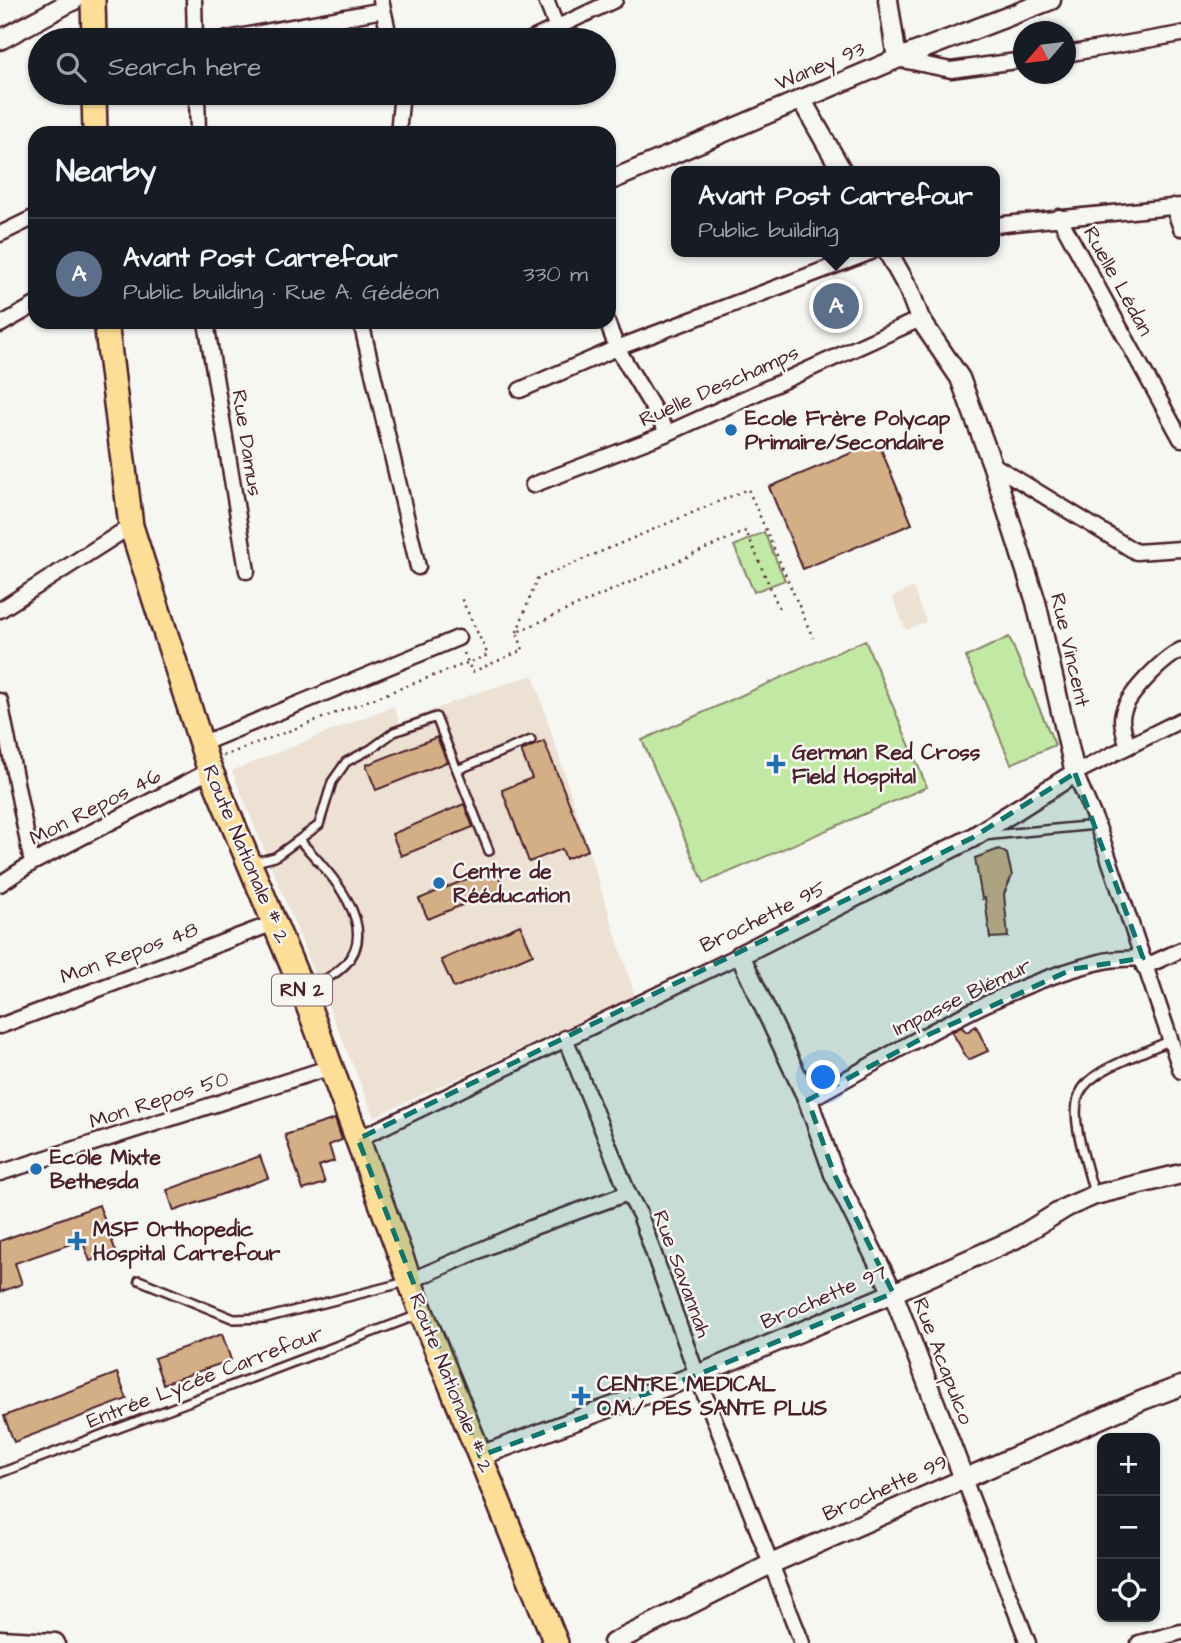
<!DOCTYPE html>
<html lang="en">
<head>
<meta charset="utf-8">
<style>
	:root { --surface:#171b24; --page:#242831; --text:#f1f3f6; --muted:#9ea1a6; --line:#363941; --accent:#7c3aed }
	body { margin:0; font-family:"Architects Daughter",sans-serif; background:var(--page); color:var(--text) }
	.controls { position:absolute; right:21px; bottom:21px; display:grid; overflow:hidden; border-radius:14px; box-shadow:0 2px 5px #0004 }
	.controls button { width:63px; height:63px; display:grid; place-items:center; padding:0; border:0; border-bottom:2px solid var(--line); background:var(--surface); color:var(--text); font:35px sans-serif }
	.compass { position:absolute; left:1013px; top:21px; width:63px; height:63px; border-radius:50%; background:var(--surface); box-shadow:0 2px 5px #0004; rotate:242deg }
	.you { position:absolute; left:824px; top:1078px; width:24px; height:24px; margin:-18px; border:5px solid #fff; border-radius:50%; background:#1a73e8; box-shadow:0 0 0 10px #1a73e833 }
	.badge { display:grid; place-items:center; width:46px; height:46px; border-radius:50%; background:var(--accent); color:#fff; font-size:23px; font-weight:700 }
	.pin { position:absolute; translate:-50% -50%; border:4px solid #fff; box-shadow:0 2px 7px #0006 }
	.popup { position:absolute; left:671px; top:166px; width:329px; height:91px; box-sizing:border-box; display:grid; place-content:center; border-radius:14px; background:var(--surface); filter:drop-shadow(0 2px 5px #0005); font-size:23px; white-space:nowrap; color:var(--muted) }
	.popup b { font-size:26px; color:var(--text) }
	.popup::after { content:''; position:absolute; left:50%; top:100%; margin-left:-14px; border:14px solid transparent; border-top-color:var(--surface) }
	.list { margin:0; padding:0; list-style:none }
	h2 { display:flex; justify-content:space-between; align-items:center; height:91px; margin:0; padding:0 28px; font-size:30px }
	h2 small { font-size:23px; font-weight:400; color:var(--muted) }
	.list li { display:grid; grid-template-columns:46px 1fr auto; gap:21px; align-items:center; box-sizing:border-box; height:112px; padding:0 28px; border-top:2px solid var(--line) }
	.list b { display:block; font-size:26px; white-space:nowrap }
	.list p { margin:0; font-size:23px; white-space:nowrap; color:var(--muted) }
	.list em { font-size:23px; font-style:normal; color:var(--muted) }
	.icon { flex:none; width:38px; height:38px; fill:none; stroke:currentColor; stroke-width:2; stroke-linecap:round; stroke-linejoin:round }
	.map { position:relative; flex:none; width:1181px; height:1643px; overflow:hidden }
	.search { position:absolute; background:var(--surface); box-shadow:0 2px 5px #0004; left:28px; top:28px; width:588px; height:77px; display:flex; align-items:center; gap:18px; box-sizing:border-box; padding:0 24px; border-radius:38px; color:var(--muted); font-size:26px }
	.panel { position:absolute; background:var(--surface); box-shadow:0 2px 5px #0004; left:28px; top:126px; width:588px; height:203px; border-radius:21px }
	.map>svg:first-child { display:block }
	.built { fill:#ece1d2 }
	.green { fill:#c2e9a4; stroke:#868468; stroke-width:2 }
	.building { fill:#d4af86; stroke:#4a1f2b; stroke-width:2 }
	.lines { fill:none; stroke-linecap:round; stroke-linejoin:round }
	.service-casing { stroke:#4a1f2b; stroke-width:12 }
	.minor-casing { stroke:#4a1f2b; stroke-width:19 }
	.tertiary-casing { stroke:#4a1f2b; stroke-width:23 }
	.primary-casing { stroke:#4a1f2b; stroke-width:28 }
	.path { stroke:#4a1f2b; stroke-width:2.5; stroke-dasharray:2 5; stroke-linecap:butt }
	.service { stroke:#f6f6f2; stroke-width:7 }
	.minor { stroke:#f6f6f2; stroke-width:14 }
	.tertiary { stroke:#f6f6f2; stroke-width:18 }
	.primary { stroke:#fcde96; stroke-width:23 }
	.marked { fill:#0f766e; fill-opacity:0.2; stroke:#0f766e; stroke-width:5; stroke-dasharray:14 9; stroke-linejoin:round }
	.poi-dot { fill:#1f6fb2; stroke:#f6f6f2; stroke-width:2.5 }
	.labels { text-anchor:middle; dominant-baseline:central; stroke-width:5; stroke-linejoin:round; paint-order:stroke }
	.shield { fill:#f6f6f2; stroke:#7e6067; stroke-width:2 }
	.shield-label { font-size:19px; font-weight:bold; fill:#4a1f2b }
	.street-label { font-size:21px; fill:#4a1f2b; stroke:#f6f6f2 }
	.poi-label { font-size:21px; font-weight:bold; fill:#4a1f2b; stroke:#f6f6f2; text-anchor:start }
</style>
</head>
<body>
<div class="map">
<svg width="1181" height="1643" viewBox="0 0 1181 1643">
	<rect width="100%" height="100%" fill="#f6f6f2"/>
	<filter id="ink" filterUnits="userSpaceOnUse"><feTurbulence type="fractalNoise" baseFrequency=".0143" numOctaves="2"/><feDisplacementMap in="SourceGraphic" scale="14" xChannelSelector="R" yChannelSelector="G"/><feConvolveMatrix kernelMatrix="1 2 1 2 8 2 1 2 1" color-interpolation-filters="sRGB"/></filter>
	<g filter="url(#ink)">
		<!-- built -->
		<path class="built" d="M913 588 926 622 906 630 892 597Z
			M533 675 635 996 374 1117 232 771 393 706 400 723 476 693Z"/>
		<!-- green -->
		<path class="green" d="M764 532 785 580 754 592 734 546Z
			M1009 637 1055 745 1011 764 966 657Z
			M865 640 927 787 704 883 642 740Z"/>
		<!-- building -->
		<path class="building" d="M878 442 912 524 803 569 769 487Z
			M437 737 447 762 376 790 366 765Z
			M544 741 588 850 566 859 562 849 529 862 502 790 532 778 521 751Z
			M464 804 473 827 401 856 392 834Z
			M999 849 1007 854 1012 876 1004 894 1008 937 990 938 985 898 982 899 975 858Z
			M495 867 504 888 428 919 419 899Z
			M520 925 533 954 454 988 441 960Z
			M976 1026 988 1051 968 1060 952 1032 961 1027 967 1032Z
			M335 1119 342 1140 329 1145 334 1161 319 1166 325 1183 303 1190 285 1135Z
			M260 1156 268 1178 174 1211 167 1190Z
			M99 1205 116 1252 90 1261 82 1240 15 1263 22 1284 0 1292V1241Z
			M222 1334 231 1360 163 1384 154 1358Z
			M117 1373 127 1399 14 1442 4 1416Z"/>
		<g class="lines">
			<!-- service casing -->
			<g class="service-casing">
				<path id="service" d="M457 770 531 740
					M983 836 1096 825
					M300 841C347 890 399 953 306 988
					M251 863 275 857 319 825 332 782 346 762 371 749 394 732 436 717 489 851
					M1094 1193C1062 1082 1065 1085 1169 1041
					M139 1280 234 1319 265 1318 406 1282
					M0 1473 418 1315"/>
			</g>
			<!-- minor casing -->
			<g class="minor-casing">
				<path id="minor" d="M194 0 195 40
					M381 0 390 40
					M546 0 557 28
					M222 40 383 10
					M530 40 615 0
					M1066 54 1181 34
					M897 59 951 70 1024 60
					M197 93 198 133
					M398 133 402 93
					M1173 206 1181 228
					M1059 217 1181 439
					M995 225 1181 206
					M0 234 35 217
					M206 322 247 571
					M361 322 418 567
					M607 322 617 348 668 433
					M0 325 35 305
					M520 390 617 348 871 252
					M992 464 1136 552 1181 549
					M533 485 668 433 920 319
					M0 610 131 526
					M0 701 32 863
					M1181 720 1075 773 1097 824 1181 1071
					M201 744 458 638
					M1127 746C1126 738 1122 728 1122 719 1122 698 1163 659 1181 650
					M0 884 32 863 211 770
					M1144 967 1181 950
					M0 1026 274 923
					M565 1038 628 1193 640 1215 697 1375 802 1643
					M808 1100C899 1051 999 986 1100 962 1113 958 1129 959 1143 958
					M358 1139 740 955
					M0 1173 331 1067
					M410 1281 531 1228 628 1193
					M964 1479 1028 1643
					M1139 1643 1181 1632"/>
			</g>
			<!-- tertiary casing -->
			<g class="tertiary-casing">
				<path id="tertiary" d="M888 0 897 59
					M0 40 74 0
					M801 99 842 171
					M609 181 897 59 1051 0
					M888 252 909 290 920 319 960 378 992 464 1036 602 1075 773 972 838 740 955 808 1100 834 1174 893 1293 964 1479
					M480 1456 697 1375 893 1293 1015 1239 1067 1207 1095 1195 1181 1174
					M0 1640 55 1643
					M613 1643 771 1564 1143 1400 1181 1386"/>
			</g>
			<!-- primary casing -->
			<g class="primary-casing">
				<path id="primary" d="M93 0 94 40
					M94 93 95 133
					M106 322 131 526 207 762 302 989 422 1314 556 1643"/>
			</g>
			<!-- path -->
			<path class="path" d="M517 632 537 579 748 489 813 638
				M464 653 472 672 523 650 517 632 746 531 779 608
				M223 756 488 655 461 598"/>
			<!-- service -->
			<use href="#service" class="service"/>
			<!-- minor -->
			<use href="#minor" class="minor"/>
			<!-- tertiary -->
			<use href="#tertiary" class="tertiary"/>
			<!-- primary -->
			<use href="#primary" class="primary"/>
		</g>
	</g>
	<!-- marked area -->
	<path class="marked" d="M1075 773 1143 958 1073 969 930 1034 808 1100 834 1174 893 1293 697 1375 480 1456 358 1139 972 838Z"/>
	<!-- markers -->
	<g class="poi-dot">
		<circle cx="731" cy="430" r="7"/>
		<path d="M772.5 753.5h7v7h7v7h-7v7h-7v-7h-7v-7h7z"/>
		<circle cx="439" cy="883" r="7"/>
		<circle cx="36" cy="1169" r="7"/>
		<path d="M73.5 1230.5h7v7h7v7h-7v7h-7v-7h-7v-7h7z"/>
		<path d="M577.5 1385.5h7v7h7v7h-7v7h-7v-7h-7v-7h7z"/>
	</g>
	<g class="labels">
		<!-- shield labels -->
		<rect class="shield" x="272" y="974.5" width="60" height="31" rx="5"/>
		<g class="shield-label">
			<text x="302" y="990">RN 2</text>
		</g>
		<!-- street labels -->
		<g class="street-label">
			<text transform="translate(820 66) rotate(-23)">Waney 93</text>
			<text transform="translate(1118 281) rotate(61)">Ruelle Lédan</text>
			<text transform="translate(719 386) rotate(-24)">Ruelle Deschamps</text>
			<text transform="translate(247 443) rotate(81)">Rue Damus</text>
			<text transform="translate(1070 650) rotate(77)">Rue Vincent</text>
			<text transform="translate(95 807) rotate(-27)">Mon Repos 46</text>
			<text transform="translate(246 854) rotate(67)">Route Nationale # 2</text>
			<text transform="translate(763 917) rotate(-26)">Brochette 95</text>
			<text transform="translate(129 953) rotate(-20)">Mon Repos 48</text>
			<text transform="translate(962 997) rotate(-26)">Impasse Blémur</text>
			<text transform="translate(159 1100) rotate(-18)">Mon Repos 50</text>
			<text transform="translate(682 1274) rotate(70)">Rue Savannah</text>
			<text transform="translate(824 1297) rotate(-23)">Brochette 97</text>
			<text transform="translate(943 1361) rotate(69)">Rue Acapulco</text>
			<text transform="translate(205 1377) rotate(-21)">Entrée Lycée Carrefour</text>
			<text transform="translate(451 1383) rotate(68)">Route Nationale # 2</text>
			<text transform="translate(885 1488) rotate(-24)">Brochette 99</text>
		</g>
		<!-- poi labels -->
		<g class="poi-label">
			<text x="745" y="418">Ecole Frère Polycap<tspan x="745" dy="24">Primaire/Secondaire</tspan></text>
			<text x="792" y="752">German Red Cross<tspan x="792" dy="24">Field Hospital</tspan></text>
			<text x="453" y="871">Centre de<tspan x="453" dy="24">Rééducation</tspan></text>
			<text x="50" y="1157">Ecole Mixte<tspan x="50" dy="24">Bethesda</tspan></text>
			<text x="93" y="1229">MSF Orthopedic<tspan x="93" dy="24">Hospital Carrefour</tspan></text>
			<text x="597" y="1384">CENTRE MEDICAL<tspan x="597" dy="24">O.M./ PES SANTE PLUS</tspan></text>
		</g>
	</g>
</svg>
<div class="controls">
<button>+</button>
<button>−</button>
<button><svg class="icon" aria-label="locate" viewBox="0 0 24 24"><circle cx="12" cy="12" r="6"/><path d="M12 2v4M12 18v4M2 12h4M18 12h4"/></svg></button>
</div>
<svg class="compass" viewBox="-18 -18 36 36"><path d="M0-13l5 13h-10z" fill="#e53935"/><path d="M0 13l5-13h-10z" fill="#9ea1a6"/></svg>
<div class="you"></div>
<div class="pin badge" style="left:836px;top:306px;background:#5c6f8a">A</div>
<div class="popup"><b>Avant Post Carrefour</b>Public building</div>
<div class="search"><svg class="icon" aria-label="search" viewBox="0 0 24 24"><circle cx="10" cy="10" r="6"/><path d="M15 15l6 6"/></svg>Search here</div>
<section class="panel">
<h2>Nearby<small></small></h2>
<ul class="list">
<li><span class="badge" style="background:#5c6f8a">A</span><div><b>Avant Post Carrefour</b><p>Public building · Rue A. Gédéon</p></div><em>330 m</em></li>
</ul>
</section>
</div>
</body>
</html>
